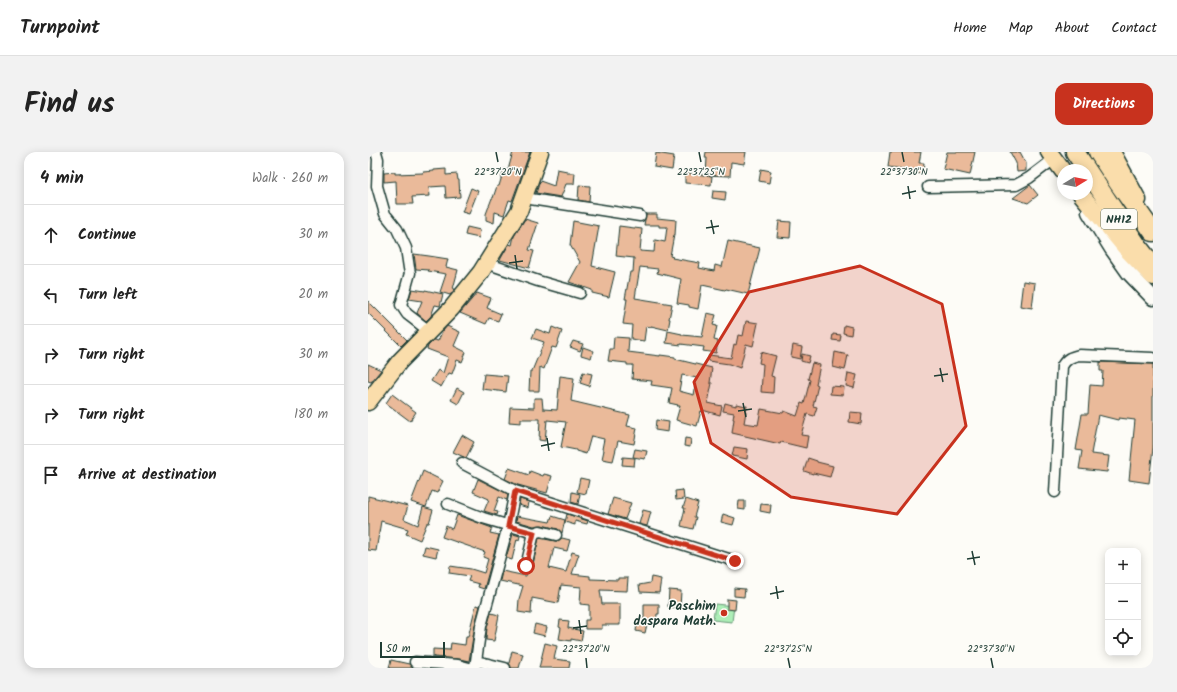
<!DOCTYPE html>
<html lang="en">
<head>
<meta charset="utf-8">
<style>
	:root { --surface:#fff; --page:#f2f2f2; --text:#222; --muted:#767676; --line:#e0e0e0; --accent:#c8321e }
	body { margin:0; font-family:Kalam,sans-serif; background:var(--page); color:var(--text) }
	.controls { position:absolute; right:12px; bottom:12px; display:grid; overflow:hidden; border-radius:8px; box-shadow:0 2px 10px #0003 }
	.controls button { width:36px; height:36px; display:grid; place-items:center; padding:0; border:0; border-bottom:1px solid var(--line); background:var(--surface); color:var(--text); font:20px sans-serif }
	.compass { position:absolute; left:689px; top:12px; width:36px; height:36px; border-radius:50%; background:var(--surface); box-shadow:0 2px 10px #0003; rotate:80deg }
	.scale { position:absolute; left:12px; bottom:10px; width:65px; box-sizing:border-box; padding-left:4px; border:2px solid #1f3d34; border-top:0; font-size:11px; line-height:14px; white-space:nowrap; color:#1f3d34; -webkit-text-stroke:3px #fdfcf7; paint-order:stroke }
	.stop { position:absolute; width:12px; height:12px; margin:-9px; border:3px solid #c8321e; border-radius:50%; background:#fff }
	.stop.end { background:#c8321e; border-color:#fff; box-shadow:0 1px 4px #0008 }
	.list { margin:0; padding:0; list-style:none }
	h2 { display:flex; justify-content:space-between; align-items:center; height:52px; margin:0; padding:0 16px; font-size:17px }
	h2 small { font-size:13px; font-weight:400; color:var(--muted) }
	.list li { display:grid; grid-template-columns:26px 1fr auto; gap:12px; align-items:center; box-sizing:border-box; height:60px; padding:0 16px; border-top:1px solid var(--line) }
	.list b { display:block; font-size:15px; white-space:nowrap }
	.list em { font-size:13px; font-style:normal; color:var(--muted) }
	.icon { flex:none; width:22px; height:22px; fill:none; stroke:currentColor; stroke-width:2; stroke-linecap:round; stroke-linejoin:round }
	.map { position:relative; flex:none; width:785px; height:516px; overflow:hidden; border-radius:12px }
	header { display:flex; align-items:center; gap:24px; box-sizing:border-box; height:56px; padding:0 20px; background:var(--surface); border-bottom:1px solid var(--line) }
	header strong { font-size:19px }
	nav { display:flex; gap:22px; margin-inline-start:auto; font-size:14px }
	.intro { display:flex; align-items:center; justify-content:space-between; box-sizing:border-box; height:96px; padding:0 24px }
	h1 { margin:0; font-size:28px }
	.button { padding:10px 18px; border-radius:12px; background:var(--accent); color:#fff; font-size:14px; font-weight:700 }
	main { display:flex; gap:24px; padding:0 24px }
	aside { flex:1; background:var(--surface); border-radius:12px; box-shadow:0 2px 10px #0003 }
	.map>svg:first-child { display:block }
	.green { fill:#adeeb7; stroke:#669676 }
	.building { fill:#eaba9a; stroke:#1f3d34; fill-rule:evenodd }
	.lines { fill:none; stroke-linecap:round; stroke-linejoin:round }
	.street-casing { stroke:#1f3d34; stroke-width:13 }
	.secondary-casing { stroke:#1f3d34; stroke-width:17 }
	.primary-casing { stroke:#1f3d34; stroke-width:19 }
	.highway-casing { stroke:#1f3d34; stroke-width:21 }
	.street { stroke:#fdfcf7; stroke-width:10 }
	.secondary { stroke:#fdfcf7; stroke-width:14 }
	.primary { stroke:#faddab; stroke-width:16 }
	.highway { stroke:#faddab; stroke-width:18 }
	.route { stroke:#c8321e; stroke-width:5 }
	.marked { fill:#c8321e; fill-opacity:0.2; stroke:#c8321e; stroke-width:3; stroke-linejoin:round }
	.ticks { fill:none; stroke:#1f3d34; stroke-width:1.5 }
	.poi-dot { fill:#c8321e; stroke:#fdfcf7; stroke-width:1.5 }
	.labels { text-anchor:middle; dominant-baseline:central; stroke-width:3; stroke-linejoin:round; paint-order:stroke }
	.shield { fill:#fdfcf7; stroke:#62766e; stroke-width:1 }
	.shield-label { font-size:12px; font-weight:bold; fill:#1f3d34 }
	.poi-label { font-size:13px; font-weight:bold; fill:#1f3d34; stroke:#fdfcf7; text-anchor:end }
	.ticks-label { font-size:10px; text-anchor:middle; fill:#1f3d34; stroke:#fdfcf7; stroke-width:3; stroke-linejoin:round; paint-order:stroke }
</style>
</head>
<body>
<header>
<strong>Turnpoint</strong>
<nav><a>Home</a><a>Map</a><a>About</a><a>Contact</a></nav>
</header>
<div class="intro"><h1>Find us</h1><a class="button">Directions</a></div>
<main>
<aside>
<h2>4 min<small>Walk · 260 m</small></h2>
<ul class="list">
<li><svg class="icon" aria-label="ahead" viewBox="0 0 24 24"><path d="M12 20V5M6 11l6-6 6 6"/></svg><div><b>Continue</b></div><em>30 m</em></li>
<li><svg class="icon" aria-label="left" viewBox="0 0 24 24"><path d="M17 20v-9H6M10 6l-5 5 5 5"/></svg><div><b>Turn left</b></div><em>20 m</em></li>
<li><svg class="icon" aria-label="right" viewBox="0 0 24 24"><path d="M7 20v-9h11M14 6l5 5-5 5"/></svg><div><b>Turn right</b></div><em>30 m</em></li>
<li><svg class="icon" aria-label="right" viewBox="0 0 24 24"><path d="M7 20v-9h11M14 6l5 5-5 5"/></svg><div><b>Turn right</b></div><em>180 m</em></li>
<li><svg class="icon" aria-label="arrive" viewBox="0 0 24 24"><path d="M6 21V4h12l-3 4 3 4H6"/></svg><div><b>Arrive at destination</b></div></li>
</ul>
</aside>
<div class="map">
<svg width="785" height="516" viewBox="0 0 785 516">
	<rect width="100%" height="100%" fill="#fdfcf7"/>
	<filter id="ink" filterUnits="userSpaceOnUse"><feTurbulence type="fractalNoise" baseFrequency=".025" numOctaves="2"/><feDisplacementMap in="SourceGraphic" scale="8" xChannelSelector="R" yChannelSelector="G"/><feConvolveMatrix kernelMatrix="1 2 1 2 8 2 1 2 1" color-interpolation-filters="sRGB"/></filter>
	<g filter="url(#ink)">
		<!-- green -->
		<path class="green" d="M347 452 366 454 364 470 345 468Z"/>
		<!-- building -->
		<path class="building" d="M145 0H162L144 49 141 48 136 63 127 60 126 71 118 68V62L124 46H125L129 34H131L136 17 140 18Z
			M338 0H378L376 12 363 10 362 24 338 23 339 6H337Z
			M522 0H553L551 11H556L555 22 545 21 546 18 520 15Z
			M579 0H607L602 23 575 17Z
			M642 0H652L658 11V19L649 20 648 11Z
			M288 1 306 4 304 18 286 15Z
			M78 17V23L89 22 90 28H91L92 45 78 46 77 34 61 35 62 44 44 45 45 52H29L28 29 16 30V21L27 20V22L55 21V20L66 19V18Z
			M189 17 199 19V21H207L206 32H198L193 45 168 41 172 29 186 34Z
			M393 17 403 19 401 31 391 29Z
			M317 21 344 24 343 33 317 31Z
			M211 33 222 34 221 50 210 48Z
			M662 33 670 43 660 51 645 46Z
			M103 36 110 39 101 62 94 60Z
			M345 39 358 40 357 48 344 46Z
			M278 62H289V66L308 68 307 83H306L302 104 305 105 304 106 332 111 331 116 346 119 347 113 354 115 360 89 392 96 380 142 358 137 357 138 334 133 330 157 321 155V153L309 151 313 127 289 121 290 117 272 115 267 146 304 152 301 167H302L300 178 283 174V175L278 174 276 189 263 187 264 173 255 172 259 147H257L262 120H265L266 106 248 104 251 74 274 77 272 99 286 100 287 88 297 90 299 75H291V73H276Z
			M157 67 170 71 161 98 166 99 161 116 132 108 141 92 144 93 146 84Z
			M205 69 231 74 224 114 247 120 241 145 224 141V138L201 130 212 110 202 93Z
			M411 69 423 70 422 86 409 85Z
			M99 75 112 78 111 86 97 83Z
			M46 102 61 104 80 107 78 115 90 118 85 137H87L82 143 72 140 78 122 60 119 61 118 48 117Z
			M655 129 667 131 664 156 652 154Z
			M44 137 57 139V138L75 142 72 154 67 153 63 164 58 169 49 161 54 149 41 147Z
			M109 141 123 146 119 156 133 162 130 169 121 166 118 172 92 161Z
			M0 149 39 188 33 194 0 161Z
			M339 161 348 163 345 173 349 174 346 188 350 189 348 201 335 199 336 195 313 192V193L298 191 300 179 314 182V183L334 185Z
			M378 169 390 171 385 194 378 192 372 216 361 212 340 209 341 203 363 206 366 192 368 193 370 183 375 184Z
			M476 173 484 175 483 183 475 181Z
			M79 174 92 180 86 194 98 200 94 210 89 208 84 222 81 221 73 235 63 229 70 218 75 221 80 205 59 197 60 194 66 188 70 189 74 180Z
			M184 175 194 179 188 196 184 195 176 217 172 215 171 239H161L162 219H164L176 190 164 186 168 177 182 182Z
			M465 182 473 183 472 189 464 188Z
			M246 185 261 186 260 200 292 204V203L307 205V207L344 216 342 231H344L340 251 354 254 352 263 334 258V260L333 259 329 274 308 268 312 254H309L310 253 301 251 304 236 283 233 284 229 264 227 265 213H259V211L240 209 242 197H245ZM314 223 329 226 326 243 311 239Z
			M205 189 215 192 212 199 202 195Z
			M425 193 434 195 432 207 423 205Z
			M215 195 226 199 223 206 213 203Z
			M393 200 408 204 403 224 406 225 405 241 393 240 395 212 391 211Z
			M467 200 480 203 477 218 465 215Z
			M434 202 442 204 440 211 433 209Z
			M732 210 785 212V296L781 331 761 328 767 268 751 266 750 268 730 263 723 302 741 304 739 320 711 317 714 299 708 298 714 262H720L722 233 734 234 735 219H732Z
			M444 211 452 213 448 232 450 233 445 254 449 255 446 264 439 262 433 283 440 284 438 296 413 290 412 292 364 281 366 267H365L366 261 355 259 357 251 368 254V252L379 254 376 271 390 273 393 257 415 261 416 259 429 264 433 251 436 252 442 228 440 227Z
			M0 212 13 218 3 230 0 229Z
			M215 220 224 222 221 234 212 231Z
			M480 221 489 223 486 236 478 234Z
			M116 222 140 224 138 240 114 237Z
			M192 224 206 226 203 249 262 263 259 274 269 276 266 292 250 289 245 309 234 307 236 298 234 297 236 287 223 284 218 302 208 299V298L193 295 198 270 179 268 177 289 171 288 172 267H153V271L141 270 142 255 166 256V246H174L175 257 189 258Z
			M463 234 476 235 475 243 462 242Z
			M89 236 96 240 90 252 83 248Z
			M24 242 48 260 42 269 18 251Z
			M482 260 494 261 493 272 481 270Z
			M288 268 301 270 300 280 287 278Z
			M94 283 106 290 98 306 85 300Z
			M317 286 323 287 322 295 316 294Z
			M366 295 380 297 379 307 364 304Z
			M267 297 279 299 277 307 265 305Z
			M255 305 267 306 266 314 254 313Z
			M440 306 449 309V310L465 314 462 325 445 321V322L436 319Z
			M141 316 161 323 162 319 175 324 176 322 184 324 179 341 150 333 137 327Z
			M55 319 75 329 69 341 64 339 58 355 43 350Z
			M212 326 221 328 218 342 209 340Z
			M110 327 140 342 139 348 131 345 126 359 130 360 129 363 116 359 121 347 105 340Z
			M315 338 316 347 308 348 307 339Z
			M204 340 212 342 210 352 203 350Z
			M0 344 40 354 36 367 50 373 55 355 65 358 61 371H59L52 388 38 382 40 377 13 369 8 399 0 398Z
			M245 346 263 351 257 367 240 362Z
			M152 347 161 350 160 356 151 353Z
			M318 347 330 351 326 365H328L325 377 313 374 317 356H315Z
			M371 349H377V358L370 357Z
			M393 352 403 353 402 361 392 359Z
			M275 358 283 360 279 374 271 372Z
			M199 362 220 369 219 372 207 369V373L197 370Z
			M355 362 367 366 365 373 353 370Z
			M89 363 124 376 122 381 131 383 116 437 110 435 111 432 100 429 102 424 81 421 82 414 103 417 116 421 120 407 115 405 117 400 74 385 78 374 84 377Z
			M149 364 182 370 184 364 197 368 194 381 190 377 174 373 166 374 148 369Z
			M145 382 152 384 151 388 149 387 144 408 138 406Z
			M171 386 187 389H190L194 386 202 388 199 399 186 396 181 416 198 420 204 400 211 402 204 422 222 424V427L250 428V426H260L259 439 232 438 234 452H252V473H234V477H217V468H221V453L212 452 213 435 193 433 190 451 164 446 163 462 150 460 151 447 155 434 132 429 134 419 158 424 159 420 162 419 164 416Z
			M57 394 70 397 68 405 55 402Z
			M283 425 293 427 291 441 272 440 271 433 282 431Z
			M366 436 377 437 376 445 366 444Z
			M301 438 313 439 312 456 300 455Z
			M359 447 368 448 367 458 359 457Z
			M276 452H291V462H289L288 473 279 472 277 481 268 479 270 466 276 467Z
			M108 453 112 454 107 473 101 509 91 507 65 505V497L82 498 83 491 97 493 98 485H100Z
			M123 461 131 463 126 489 118 488 119 475Z
			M192 468 201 469 200 476 215 479 213 489 203 487V489L191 487 193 476 191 475Z
			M167 472 179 475 177 484 165 481Z
			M177 491 189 494 186 507 202 509 201 516H171Z
			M144 499 155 502 151 516H143L141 511Z
			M23 508 41 512 45 516H21Z"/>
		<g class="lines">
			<!-- street casing -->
			<g class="street-casing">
				<path id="street" d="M8 0 10 7 9 34 17 62 29 77 38 96 41 116 42 121 33 153 39 162 61 179
					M560 35 648 33 661 26 686 7
					M156 46 272 64
					M118 111 170 129 212 141
					M94 311 147 339 367 409
					M687 340 694 214C699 206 703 205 711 203L785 206
					M80 352 115 366 166 381 172 379 188 383
					M158 414 166 381
					M108 509 137 516
					M47 510 90 513 101 516
					M104 516 107 514 108 509 113 474 140 374 147 339"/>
			</g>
			<!-- secondary casing -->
			<g class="secondary-casing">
				<path id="secondary" d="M721 60 744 97 761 121 785 146"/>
			</g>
			<!-- primary casing -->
			<g class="primary-casing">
				<path id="primary" d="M681 0 695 19
					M744 0 770 48
					M713 42 760 99 785 125
					M0 250 32 209 83 157 113 120 151 59 172 0"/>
			</g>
			<!-- highway casing -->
			<g class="highway-casing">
				<path id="highway" d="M707 0 719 18
					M730 0 751 32 785 80
					M719 18 771 96 785 114"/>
			</g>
			<!-- street -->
			<use href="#street" class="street"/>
			<!-- secondary -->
			<use href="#secondary" class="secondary"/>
			<!-- primary -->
			<use href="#primary" class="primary"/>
			<!-- highway -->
			<use href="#highway" class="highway"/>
		</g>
	</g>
	<g class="lines" filter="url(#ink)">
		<!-- route -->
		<path class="route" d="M158 414 166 381 140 374 147 339 367 409"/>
	</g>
	<!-- marked area -->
	<path class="marked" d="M492 114 574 152 598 274 529 362 423 345 343 291 326 230 381 140Z"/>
	<!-- ticks -->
	<path class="ticks" d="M128 0 130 10M331 0 333 10M534 0 536 10M540 34 542 47M534 42 548 39M343 68 346 82M338 76 351 74M147 103 149 117M141 111 155 109M572 216 575 230M566 224 580 222M375 251 378 265M370 259 384 257M179 286 181 299M173 294 187 291M604 399 607 413M599 407 612 405M408 434 410 447M402 442 416 439M211 468 213 482M205 476 219 474M218 506 219 516M420 506 422 516M623 506 625 516"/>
	<!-- markers -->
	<circle class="poi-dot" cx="356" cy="461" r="4"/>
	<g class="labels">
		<!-- shield labels -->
		<rect class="shield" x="733" y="57" width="36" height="20" rx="3"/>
		<g class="shield-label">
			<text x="751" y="67">NH12</text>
		</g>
		<!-- poi labels -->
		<g class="poi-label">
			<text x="348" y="454">Paschim<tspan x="348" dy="15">daspara Math.</tspan></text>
		</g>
	</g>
	<g class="ticks-label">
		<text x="130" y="23">22°37'20"N</text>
		<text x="333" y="23">22°37'25"N</text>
		<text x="536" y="23">22°37'30"N</text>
		<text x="218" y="500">22°37'20"N</text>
		<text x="420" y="500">22°37'25"N</text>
		<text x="623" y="500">22°37'30"N</text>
	</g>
</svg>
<div class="controls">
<button>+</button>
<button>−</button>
<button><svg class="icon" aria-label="locate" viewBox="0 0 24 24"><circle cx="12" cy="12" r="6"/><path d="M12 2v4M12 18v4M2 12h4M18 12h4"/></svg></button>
</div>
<svg class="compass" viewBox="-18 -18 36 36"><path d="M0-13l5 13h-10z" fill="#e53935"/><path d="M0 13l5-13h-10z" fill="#767676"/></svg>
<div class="scale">50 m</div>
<div class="stop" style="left:158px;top:414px"></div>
<div class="stop end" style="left:367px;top:409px"></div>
</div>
</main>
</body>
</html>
